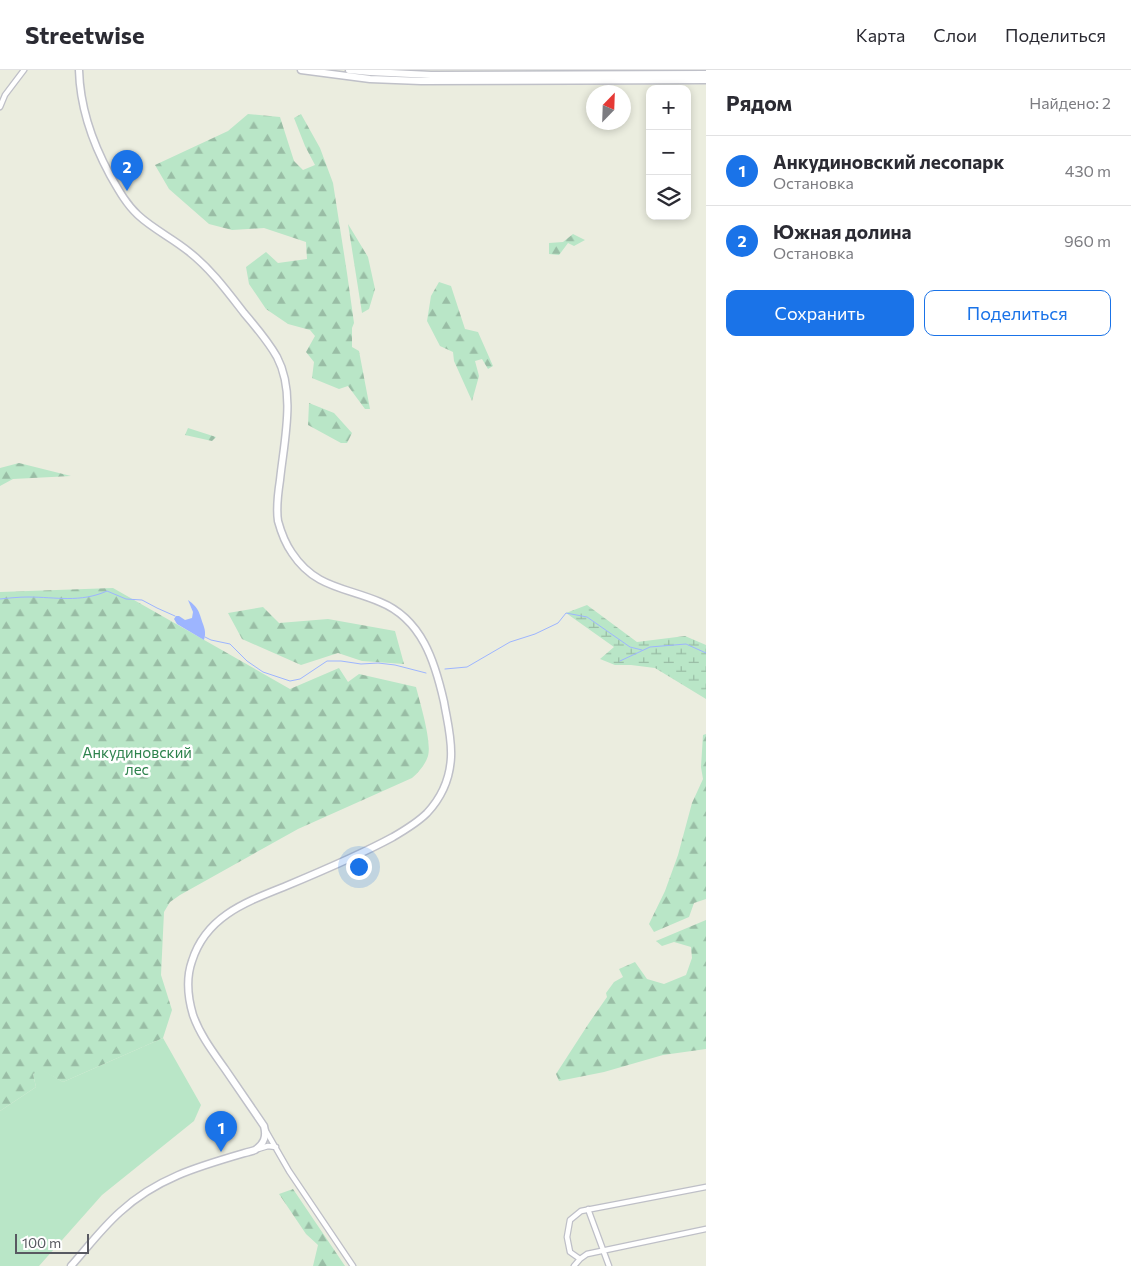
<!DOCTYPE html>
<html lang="ru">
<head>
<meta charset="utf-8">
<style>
	:root { --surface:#fff; --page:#f2f2f3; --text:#2b2b33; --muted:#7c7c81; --line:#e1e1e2; --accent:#1a73e8 }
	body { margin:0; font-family:Commissioner,sans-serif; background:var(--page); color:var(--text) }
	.controls { position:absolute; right:15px; top:15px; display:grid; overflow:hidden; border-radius:10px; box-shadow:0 2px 8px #0003 }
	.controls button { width:45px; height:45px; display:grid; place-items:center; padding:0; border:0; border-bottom:1px solid var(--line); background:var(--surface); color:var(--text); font:25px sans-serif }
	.compass { position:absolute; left:586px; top:15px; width:45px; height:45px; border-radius:50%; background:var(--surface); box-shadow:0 2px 8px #0003; rotate:23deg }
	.scale { position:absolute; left:15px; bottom:12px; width:74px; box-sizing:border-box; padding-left:5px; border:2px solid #585961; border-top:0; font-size:14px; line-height:18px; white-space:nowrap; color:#585961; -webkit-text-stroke:4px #fff; paint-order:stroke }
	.you { position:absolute; left:358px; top:796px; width:18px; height:18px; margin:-12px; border:4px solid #fff; border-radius:50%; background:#1a73e8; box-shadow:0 0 0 8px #1a73e833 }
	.badge { display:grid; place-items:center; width:32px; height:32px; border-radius:50%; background:var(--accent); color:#fff; font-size:16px; font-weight:700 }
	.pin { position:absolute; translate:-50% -41px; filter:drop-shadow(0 1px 2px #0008) }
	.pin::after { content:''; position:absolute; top:26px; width:18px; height:15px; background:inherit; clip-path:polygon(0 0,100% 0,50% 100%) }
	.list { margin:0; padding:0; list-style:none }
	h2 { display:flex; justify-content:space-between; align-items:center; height:65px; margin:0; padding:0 20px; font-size:21px }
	h2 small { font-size:16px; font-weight:400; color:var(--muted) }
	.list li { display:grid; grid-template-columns:32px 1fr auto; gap:15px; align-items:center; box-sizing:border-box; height:70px; padding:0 20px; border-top:1px solid var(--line) }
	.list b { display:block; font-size:19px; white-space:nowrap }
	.list p { margin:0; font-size:16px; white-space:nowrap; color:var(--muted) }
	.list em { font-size:16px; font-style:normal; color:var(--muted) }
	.actions { display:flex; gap:10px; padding:15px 20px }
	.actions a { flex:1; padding:11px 0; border:1px solid var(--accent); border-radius:10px; text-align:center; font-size:18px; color:var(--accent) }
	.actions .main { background:var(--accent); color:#fff }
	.icon { flex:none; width:28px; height:28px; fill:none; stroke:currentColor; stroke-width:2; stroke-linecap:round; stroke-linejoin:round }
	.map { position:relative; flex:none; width:706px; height:1196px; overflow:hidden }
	header { display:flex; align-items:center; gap:30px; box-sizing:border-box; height:70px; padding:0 25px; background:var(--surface); border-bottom:1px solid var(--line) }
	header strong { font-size:24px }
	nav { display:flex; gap:28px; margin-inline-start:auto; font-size:18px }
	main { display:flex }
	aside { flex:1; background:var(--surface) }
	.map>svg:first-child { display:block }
	.grass { fill:#b9e6c7 }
	.forest { fill:url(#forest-firs) }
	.wetland { fill:url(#wetland-marsh) }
	.water { fill:#9db5ff }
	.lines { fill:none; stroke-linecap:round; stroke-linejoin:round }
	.stream { stroke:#9db5ff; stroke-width:1 }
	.street-casing { stroke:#bebfc7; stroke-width:7 }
	.secondary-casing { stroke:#bfc0c8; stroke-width:9 }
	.street { stroke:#fff; stroke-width:4.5 }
	.secondary { stroke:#fff; stroke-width:6 }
	.labels { text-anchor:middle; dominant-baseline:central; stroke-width:5; stroke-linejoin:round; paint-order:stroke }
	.park-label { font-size:15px; fill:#2e834d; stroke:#fff }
</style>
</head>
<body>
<header>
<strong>Streetwise</strong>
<nav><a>Карта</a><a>Слои</a><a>Поделиться</a></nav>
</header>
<main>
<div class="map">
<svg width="706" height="1196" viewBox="0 0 706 1196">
	<defs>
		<pattern id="forest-firs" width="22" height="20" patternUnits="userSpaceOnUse" patternTransform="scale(1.25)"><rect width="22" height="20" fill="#b9e6c7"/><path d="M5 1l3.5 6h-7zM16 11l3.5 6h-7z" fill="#99bda5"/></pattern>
		<pattern id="wetland-marsh" width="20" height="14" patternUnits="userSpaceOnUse" patternTransform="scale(1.25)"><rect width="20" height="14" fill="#b9e6c7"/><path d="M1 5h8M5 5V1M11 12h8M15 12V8" fill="none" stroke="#99bda5"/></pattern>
	</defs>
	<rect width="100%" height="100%" fill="#ebeddf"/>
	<!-- grass -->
	<path class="grass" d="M524 0H695L616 2Z
		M163 968 201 1035 194 1051 102 1125 39 1196H0V1041L36 1017 33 1004 41 999 63 1012Z"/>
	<!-- forest -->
	<path class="forest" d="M248 44 280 47 294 91 303 100 315 95 305 76 294 48 301 44 320 78 333 113 347 203 354 253 352 258V277L359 281 370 339H365L348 316 339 319 312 308 314 292 306 282 315 266 310 260 288 254 266 239 249 214 246 197 266 182 278 193 307 189 306 172 264 158 232 160 209 154 169 119 155 95 228 61Z
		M348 154 368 187 375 219 369 239 362 243Z
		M573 164 585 170 574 176 568 173 559 185 549 184V173L563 172Z
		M439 212 451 216 465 259 478 262 493 296 488 299 482 289 475 291 479 306 472 331 454 291 453 282 440 276 427 251 431 226Z
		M309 333 334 343 352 363 347 373H341L308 355Z
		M188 358 216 367 212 371 185 365Z
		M19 393 71 406 13 409 0 416V398Z
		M113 518 290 619 339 598 348 612 359 604 416 617C420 633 432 671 428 686 425 695 419 702 412 708L298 759 180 825 170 832 164 842 161 905 172 940 163 968 63 1012 41 1000 33 1004 36 1017 0 1041V522Z
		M263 537 279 553 328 549 395 561 404 594 362 591 338 583 301 595 242 569 228 543Z
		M706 664V829L694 833 689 847 654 862 649 854 665 821 678 785 692 733 703 709 701 697 703 665Z
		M706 850V979L663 985 604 1002 559 1011 556 1004 589 953 607 927 606 923 614 912 623 907 619 899 635 892 647 909 664 914 686 905 692 888 691 877 674 872 662 876 656 871Z
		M293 1119 345 1196H313L318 1175 306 1164 279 1124Z"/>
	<!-- wetland -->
	<path class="wetland" d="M587 535 637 572 685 566 706 575V629L655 598 631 595H615L600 589 614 577 566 543Z"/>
	<!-- water -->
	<path class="water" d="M188 530C199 538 199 542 203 554 205 560 206 563 204 570L177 554 174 549 176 546H179L185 550 192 548 193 542Z"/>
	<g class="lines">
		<!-- stream -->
		<path class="stream" d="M0 529C9 528 19 527 28 527 56 527 80 533 107 521L126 529 142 530 157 538 175 546
			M205 567 211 570 230 574 247 591 263 602 290 611 300 609 327 591H341L361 594 378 593 395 595 426 603
			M620 591 650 577 686 574 706 583
			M445 599 467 597 510 572 535 564 558 553 566 543 587 547 630 577 642 580"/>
		<!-- street casing -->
		<g class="street-casing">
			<path id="street" d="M0 37 5 25 24 0
				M266 1061 289 1101 353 1196
				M258 1079 268 1076 276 1077
				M588 1139 609 1196
				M580 1189 570 1182 567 1167 570 1150 581 1141 706 1117
				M574 1196 580 1189 587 1184 706 1159"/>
		</g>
		<!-- secondary casing -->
		<g class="secondary-casing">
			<path id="secondary" d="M301 0 370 9 421 11 706 10
				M349 0 370 2 431 5 706 4
				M71 1196C87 1178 102 1158 120 1142 159 1106 204 1095 255 1080 264 1074 267 1067 264 1056 251 1037 238 1018 225 999 213 982 200 965 193 945 188 928 186 908 192 891 206 846 246 832 286 816 322 801 358 786 393 767 405 760 417 753 427 743 441 728 450 708 451 687 452 668 447 650 444 632 435 592 422 549 380 532 345 517 315 518 292 483 285 473 281 462 278 451 276 438 278 423 280 410 284 371 296 323 277 287 268 271 256 257 244 243 227 221 210 198 188 181 172 168 153 159 138 145 126 134 118 119 110 105 92 72 80 38 79 0"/>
		</g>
		<!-- street -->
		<use href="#street" class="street"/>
		<!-- secondary -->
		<use href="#secondary" class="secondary"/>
	</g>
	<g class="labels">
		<!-- park labels -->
		<g class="park-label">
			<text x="137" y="682">Анкудиновский<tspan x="137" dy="17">лес</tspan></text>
		</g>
	</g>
</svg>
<div class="controls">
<button>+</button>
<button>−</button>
<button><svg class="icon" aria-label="layers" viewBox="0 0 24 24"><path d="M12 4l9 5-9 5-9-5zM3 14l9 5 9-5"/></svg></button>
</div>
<svg class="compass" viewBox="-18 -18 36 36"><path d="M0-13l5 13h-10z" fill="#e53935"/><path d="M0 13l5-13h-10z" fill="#7c7c81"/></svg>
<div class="scale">100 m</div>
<div class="you"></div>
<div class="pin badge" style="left:221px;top:1082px">1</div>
<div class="pin badge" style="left:127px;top:121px">2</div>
</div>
<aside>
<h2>Рядом<small>Найдено: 2</small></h2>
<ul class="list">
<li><span class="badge">1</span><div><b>Анкудиновский лесопарк</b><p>Остановка</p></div><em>430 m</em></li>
<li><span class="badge">2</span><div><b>Южная долина</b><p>Остановка</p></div><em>960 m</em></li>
</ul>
<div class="actions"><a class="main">Сохранить</a><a>Поделиться</a></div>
</aside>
</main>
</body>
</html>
